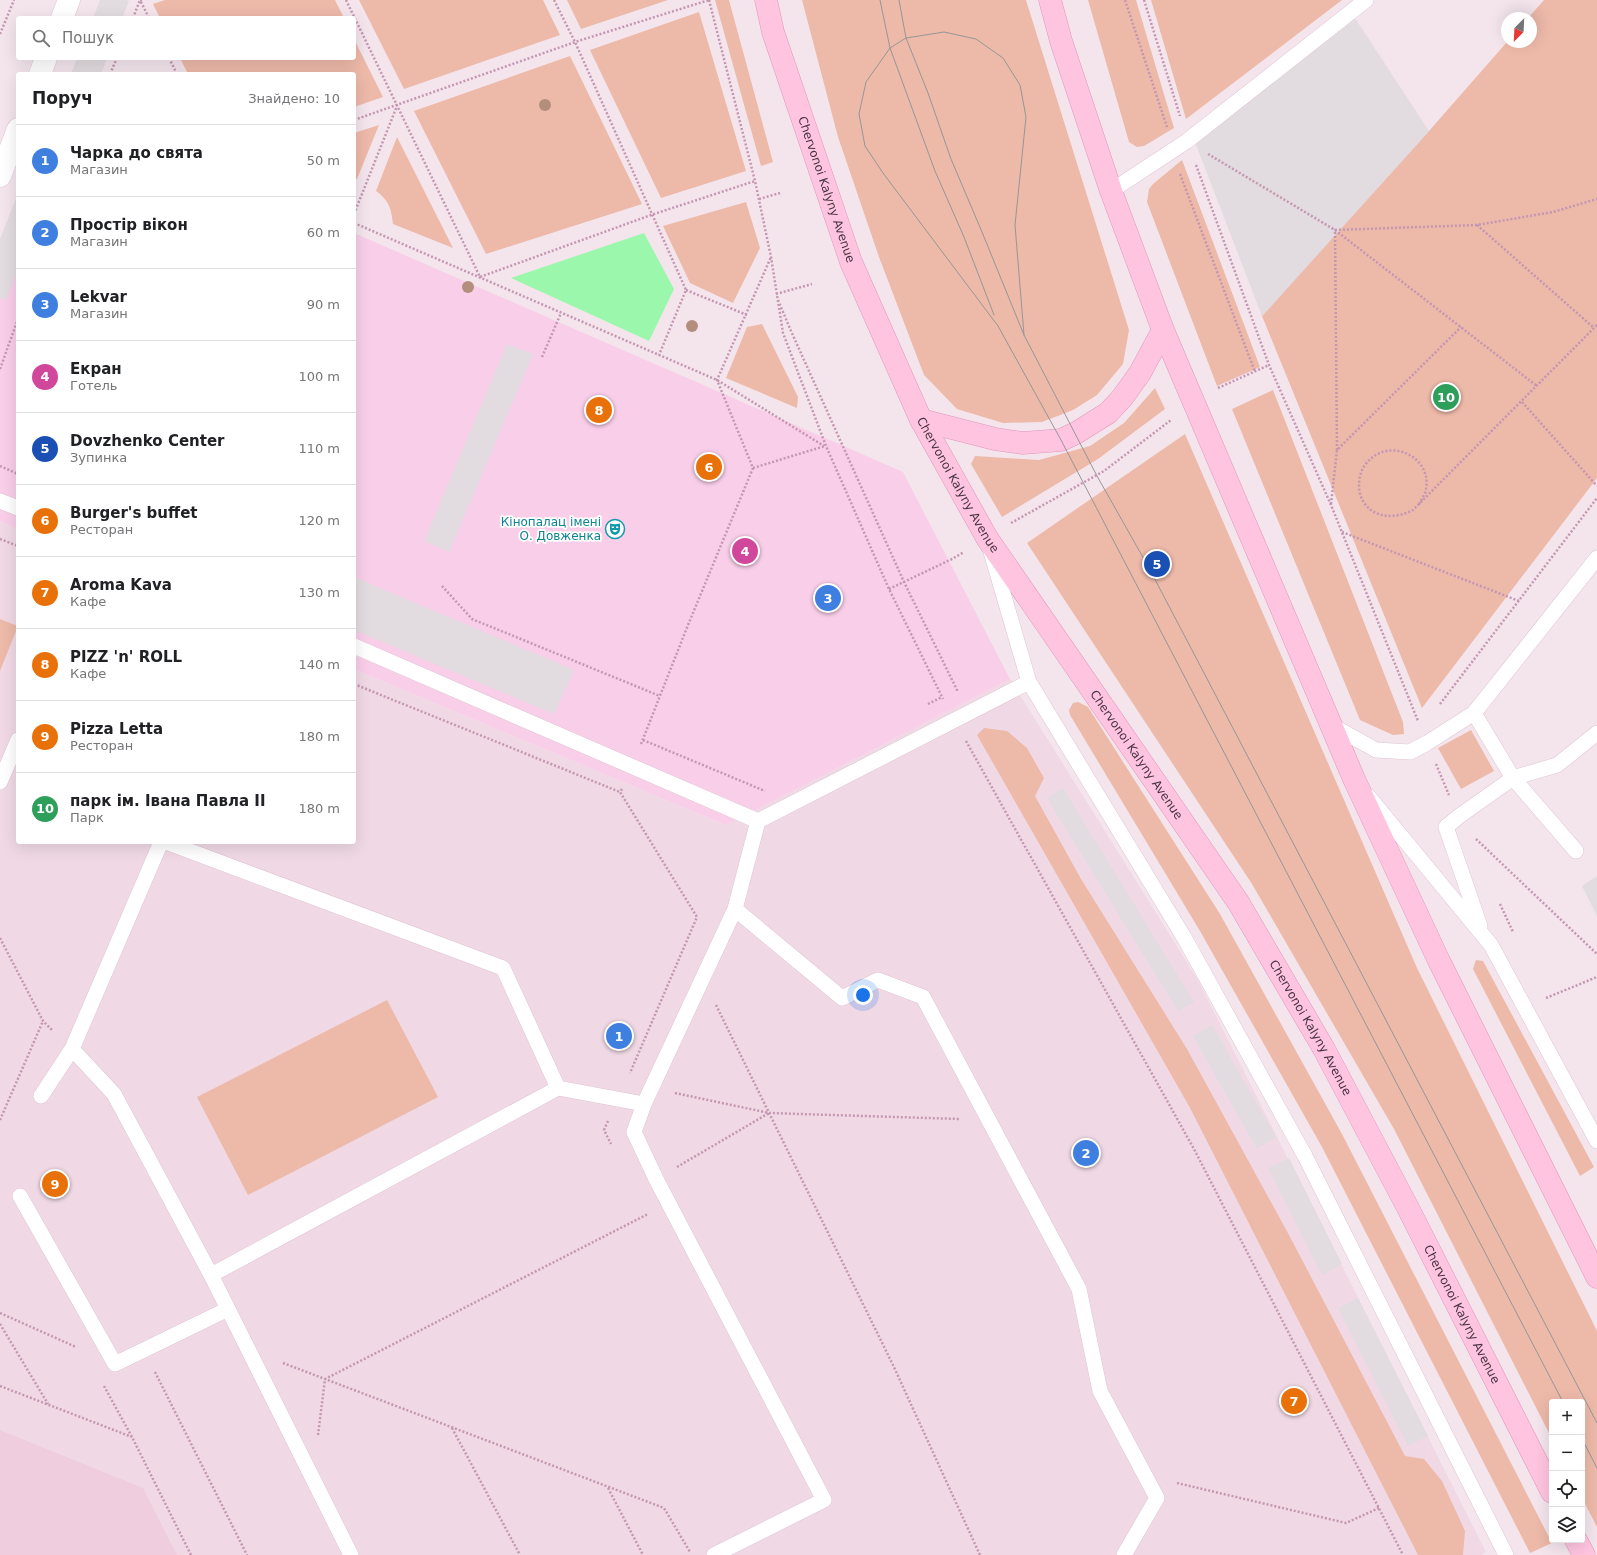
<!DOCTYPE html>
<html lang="uk">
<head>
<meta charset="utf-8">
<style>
	:root { --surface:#fff; --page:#f2f2f2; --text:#202124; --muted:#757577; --line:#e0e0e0; --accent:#2563eb }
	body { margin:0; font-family:"DejaVu Sans",sans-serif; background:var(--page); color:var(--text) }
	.controls { position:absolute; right:12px; bottom:12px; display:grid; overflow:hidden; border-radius:4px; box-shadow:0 4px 16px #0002 }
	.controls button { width:36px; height:36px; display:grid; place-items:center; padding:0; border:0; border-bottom:1px solid var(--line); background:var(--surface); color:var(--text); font:20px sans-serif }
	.compass { position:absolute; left:1501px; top:12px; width:36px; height:36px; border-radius:50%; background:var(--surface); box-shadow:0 4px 16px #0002; rotate:204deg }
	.you { position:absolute; left:863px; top:995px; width:14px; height:14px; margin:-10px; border:3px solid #fff; border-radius:50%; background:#1a73e8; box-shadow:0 0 0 6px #1a73e833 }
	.badge { display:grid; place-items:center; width:26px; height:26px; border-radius:50%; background:var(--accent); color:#fff; font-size:13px; font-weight:700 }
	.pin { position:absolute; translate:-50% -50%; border:2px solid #fff; box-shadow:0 1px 4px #0006 }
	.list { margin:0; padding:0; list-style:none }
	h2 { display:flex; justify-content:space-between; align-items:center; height:52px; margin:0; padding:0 16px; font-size:17px }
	h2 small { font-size:13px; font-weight:400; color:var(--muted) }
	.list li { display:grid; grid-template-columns:26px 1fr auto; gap:12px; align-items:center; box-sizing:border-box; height:72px; padding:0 16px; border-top:1px solid var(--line) }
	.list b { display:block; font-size:15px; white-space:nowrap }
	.list p { margin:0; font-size:13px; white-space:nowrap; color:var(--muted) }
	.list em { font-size:13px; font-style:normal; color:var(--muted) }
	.icon { flex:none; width:22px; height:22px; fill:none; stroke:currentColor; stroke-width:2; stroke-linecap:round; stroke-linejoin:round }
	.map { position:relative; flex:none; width:1597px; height:1555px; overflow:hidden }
	.search { position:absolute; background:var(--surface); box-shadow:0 4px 16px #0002; left:16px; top:16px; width:340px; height:44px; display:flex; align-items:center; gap:10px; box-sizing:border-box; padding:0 14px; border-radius:4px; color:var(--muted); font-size:15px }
	.panel { position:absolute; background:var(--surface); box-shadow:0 4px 16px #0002; left:16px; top:72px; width:340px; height:772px; border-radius:4px }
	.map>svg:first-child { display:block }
	.residential { fill:#f0d9e5 }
	.commercial { fill:#f9cee9 }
	.education { fill:#efcdde }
	.green { fill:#edb9a9 }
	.parking { fill:#e2dbdf }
	.water { fill:#9bf7ac }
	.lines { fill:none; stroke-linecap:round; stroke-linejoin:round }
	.service-casing { stroke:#dfc4d3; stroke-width:16 }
	.tertiary-casing { stroke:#dfc4d3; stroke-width:23 }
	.secondary-casing { stroke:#e296ba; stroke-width:23 }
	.path { stroke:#c496b1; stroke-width:2.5; stroke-dasharray:2 2; stroke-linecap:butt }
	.service { stroke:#fff; stroke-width:15 }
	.tertiary { stroke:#fff; stroke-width:22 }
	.secondary { stroke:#ffc4e0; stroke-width:22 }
	.tram { stroke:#969696; stroke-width:1 }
	.tree { fill:#b48e7d }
	.labels { text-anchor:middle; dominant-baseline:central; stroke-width:3.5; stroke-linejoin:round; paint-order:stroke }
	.street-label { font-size:12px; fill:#473440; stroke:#fff }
	.culture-label { font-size:12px; fill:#0d838f; stroke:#fff; text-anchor:end }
</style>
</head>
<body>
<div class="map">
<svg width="1597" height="1555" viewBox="0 0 1597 1555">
	<rect width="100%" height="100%" fill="#f4e5ed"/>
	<!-- residential -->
	<path class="residential" d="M0 521 18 529V842H354V669L726 825 1010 679 1198 980 1486 1552 1481 1555H0Z"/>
	<!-- commercial -->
	<path class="commercial" d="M18 195V529L0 521V246Z
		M354 233 903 472 1010 679 726 825 354 669Z"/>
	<!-- education -->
	<path class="education" d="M0 1430 143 1488 177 1555H0Z"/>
	<!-- green -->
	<path class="green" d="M165 0H335L344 18H160L153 4Z
		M359 0H543L560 35 404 89Z
		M567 0H668L581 29Z
		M715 0H729L773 162 761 166Z
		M802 0H1026L1129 330 1123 364 1097 395 1073 410 1042 422 1003 423 957 409 924 375 879 257 838 137Z
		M1088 0H1136L1174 128 1144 146 1137 147 1129 142Z
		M1151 0H1342L1186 119Z
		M1544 0H1597V478L1422 708 1262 316 1429 131 1507 42H1531V18H1528Z
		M699 12 746 171 661 198 590 50Z
		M354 39 383 97 354 107V74H188L180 58H354Z
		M570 56 642 204 486 254 414 111Z
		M379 125 357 179H354V133Z
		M397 137 453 248 393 224C391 207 389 201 376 191Z
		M1182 160 1260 367 1217 386 1147 202 1149 189 1153 184Z
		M746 202 760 248 733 303 690 283 663 226Z
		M762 324 798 397 797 408 726 378 747 327Z
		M1155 388 1165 409 1098 459 1002 517 971 464 975 456 1039 460 1090 446 1124 423Z
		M1273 390 1403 722 1404 734 1393 735 1360 720 1232 409Z
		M1185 434 1417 968 1597 1331V1527L1582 1498V1402H1552V1439L1394 1129 1252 884 1027 543Z
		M0 619 18 626 0 671Z
		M1078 702 1088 707 1220 914 1342 1134 1552 1543 1530 1553 1322 1147 1200 931 1070 715 1069 710 1073 703Z
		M984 728 1007 731 1027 748 1044 778 1035 796 1081 879 1187 1049 1289 1235 1405 1456 1424 1459 1442 1481 1465 1531 1463 1555H1418L1189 1106 977 735Z
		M1471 730 1494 771 1461 789 1438 748Z
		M1476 960 1483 961 1594 1167 1580 1176 1473 969Z
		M387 1000 438 1097 248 1195 197 1097Z"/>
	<!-- parking -->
	<path class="parking" d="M100 0H126L129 1 122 18H93Z
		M1351 12 1429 131 1262 316 1193 137Z
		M77 58H107L101 74H71Z
		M18 193V270L6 300 0 298V239Z
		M507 344 533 354 449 552 424 541Z
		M354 577 574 670 554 714 354 630Z
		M1063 788 1194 1002 1178 1011 1047 798Z
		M1597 876V916L1582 886Z
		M1212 1025 1276 1137 1257 1149 1193 1036Z
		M1289 1158 1342 1264 1322 1275 1268 1168Z
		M1358 1298 1428 1436 1408 1446 1338 1308Z"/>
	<!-- water -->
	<path class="water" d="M644 233 674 289 649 341 511 278Z"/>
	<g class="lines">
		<!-- service casing -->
		<g class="service-casing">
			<path id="service" d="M1111 191 1187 141 1366 0
				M0 501 18 508
				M991 552 1029 682 1185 939 1305 1156 1506 1555
				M354 646 758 821
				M1474 713 1513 778 1576 851
				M1331 725 1376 750 1410 752 1427 743 1474 713 1597 558
				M0 782 18 740
				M1369 797 1491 945 1597 1141
				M161 842 72 1049 114 1094 211 1275 351 1555
				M166 842 503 968 558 1088
				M735 909 842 998 878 980 923 997 1079 1289 1100 1391 1157 1498 1124 1555
				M1480 926 1446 827 1458 817 1513 778 1557 765 1597 733
				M41 1096 72 1049
				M20 1196 115 1364 228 1309
				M211 1275 558 1088 644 1104
				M714 1555 824 1500 656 1179 634 1132 644 1104 735 909 758 821 1029 682"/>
		</g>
		<!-- tertiary casing -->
		<g class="tertiary-casing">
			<path id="tertiary" d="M62 18 69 0
				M40 74 46 58
				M0 176 18 129"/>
		</g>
		<!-- secondary casing -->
		<g class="secondary-casing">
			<g id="secondary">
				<path id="s1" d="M766 0 773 32 851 262 921 420 987 538 1238 902 1324 1049 1408 1208 1552 1492"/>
				<path d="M1050 0 1061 41 1111 191 1163 330 1354 779 1439 961 1597 1277"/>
				<path d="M921 420 995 439 1023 443 1061 440 1076 433 1108 413 1122 398 1140 373 1163 330"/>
				<path d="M1576 1540 1584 1555"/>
			</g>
		</g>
		<!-- path -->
		<path class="path" d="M142 0H140L149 18
			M346 0 480 277 651 215 755 181
			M554 0 575 42 686 290 659 355
			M709 0 755 181 771 257 783 333 826 446 889 589 943 699
			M1125 0 1167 127
			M1144 0 1180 116
			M133 18 140 0
			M0 34 14 0
			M169 58 177 74
			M110 74 117 58
			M354 120 575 42 709 0
			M1208 154 1335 230 1537 386
			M1196 165 1269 365 1331 505 1418 721
			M1180 174 1255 372
			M759 199 780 193
			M354 214 397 106
			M354 223 717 380 824 446
			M1477 225 1594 328
			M686 290 747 315
			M776 294 812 284
			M778 300 791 331 904 582 958 692
			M542 357 561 313
			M0 369 18 319
			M1218 388 1269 365
			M1522 402 1597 486
			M1337 450 1335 230 1477 225 1553 212 1597 199
			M0 466 18 474
			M753 468 825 446
			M1331 504 1337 450 1461 327
			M1419 504C1421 501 1423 497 1425 493 1436 457 1387 434 1365 465 1359 473 1358 484 1360 494 1368 519 1394 520 1413 510L1597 325
			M1011 523 1104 471 1171 420
			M1342 532 1519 601
			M0 539 18 546
			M442 586 472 619 660 696
			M889 589 952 559 964 552
			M354 684 620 792
			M928 704 942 697
			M1440 704 1597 498
			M643 740 765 791
			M966 741 1194 1149 1403 1555
			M641 744 688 625 753 468 717 380 771 257
			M1436 764 1449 795
			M622 789 620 792 697 917 630 1073
			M1476 839 1597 954
			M1500 904 1513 932
			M0 938 43 1021 53 1031
			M1546 998 1597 977
			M716 1005 893 1365 980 1555
			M675 1093 769 1113 960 1119
			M0 1120 43 1021
			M608 1121 604 1130 611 1144
			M677 1167 769 1113
			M0 1313 76 1347
			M0 1324 48 1404
			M283 1363 664 1508 690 1552
			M155 1372 247 1555
			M0 1386 132 1437
			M104 1386 132 1437 191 1555
			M452 1428 520 1555
			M318 1435 325 1379 648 1214
			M1177 1483 1346 1523 1379 1508
			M608 1488 643 1555"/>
		<!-- service -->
		<use href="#service" class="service"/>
		<!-- tertiary -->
		<use href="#tertiary" class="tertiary"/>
		<!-- secondary -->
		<use href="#secondary" class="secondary"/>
		<!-- tram -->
		<path class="tram" d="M880 0 890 48 935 171 964 237 994 315
			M899 0 906 38 928 93 951 159 982 232 1024 335 1097 476 1149 568 1597 1423
			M1024 335 1015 225 1026 117 1020 85 1003 58 976 39 944 32 906 38 890 48 866 82 859 114 865 146 883 173 998 326 1061 440 1563 1402
			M1582 1439 1597 1468"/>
	</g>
	<!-- trees -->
	<g class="tree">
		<circle cx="545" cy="105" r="6"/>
		<circle cx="468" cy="287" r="6"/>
		<circle cx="692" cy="326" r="6"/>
	</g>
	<!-- icons -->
	<defs>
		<g id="theatre-ring" transform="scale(1)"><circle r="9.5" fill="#fff" stroke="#0f9aa8" stroke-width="1.5"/><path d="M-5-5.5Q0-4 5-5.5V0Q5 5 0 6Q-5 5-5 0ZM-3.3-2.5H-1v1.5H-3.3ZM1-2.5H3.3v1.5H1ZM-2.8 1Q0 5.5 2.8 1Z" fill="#0f9aa8"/></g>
	</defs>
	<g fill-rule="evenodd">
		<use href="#theatre-ring" x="615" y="529"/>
	</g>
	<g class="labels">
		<!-- street labels -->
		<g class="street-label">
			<text stroke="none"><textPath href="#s1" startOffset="199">Chervonoi Kalyny Avenue</textPath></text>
			<text stroke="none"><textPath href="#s1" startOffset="523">Chervonoi Kalyny Avenue</textPath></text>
			<text stroke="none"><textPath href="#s1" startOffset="847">Chervonoi Kalyny Avenue</textPath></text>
			<text stroke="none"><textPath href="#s1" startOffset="1171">Chervonoi Kalyny Avenue</textPath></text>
			<text stroke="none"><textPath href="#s1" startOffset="1495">Chervonoi Kalyny Avenue</textPath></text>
		</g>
		<!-- culture labels -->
		<g class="culture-label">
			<text x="601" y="522">Кінопалац імені<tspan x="601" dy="14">О. Довженка</tspan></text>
		</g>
	</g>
</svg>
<div class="controls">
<button>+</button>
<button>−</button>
<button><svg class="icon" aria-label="locate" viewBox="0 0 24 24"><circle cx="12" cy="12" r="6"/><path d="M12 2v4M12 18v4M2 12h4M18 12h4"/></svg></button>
<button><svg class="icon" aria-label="layers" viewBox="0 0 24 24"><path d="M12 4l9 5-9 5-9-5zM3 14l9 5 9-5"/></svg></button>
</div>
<svg class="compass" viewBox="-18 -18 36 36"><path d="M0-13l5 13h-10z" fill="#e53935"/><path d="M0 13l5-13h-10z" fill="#757577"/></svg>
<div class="you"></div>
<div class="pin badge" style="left:619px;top:1036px;background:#3f7fe0">1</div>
<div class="pin badge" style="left:1086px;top:1153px;background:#3f7fe0">2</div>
<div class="pin badge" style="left:828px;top:598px;background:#3f7fe0">3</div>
<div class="pin badge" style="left:745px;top:551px;background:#d1479c">4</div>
<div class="pin badge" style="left:1157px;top:564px;background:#1a4fb4">5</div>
<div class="pin badge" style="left:709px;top:467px;background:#e8710a">6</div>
<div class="pin badge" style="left:1294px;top:1401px;background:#e8710a">7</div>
<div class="pin badge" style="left:599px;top:410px;background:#e8710a">8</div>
<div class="pin badge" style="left:55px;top:1184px;background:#e8710a">9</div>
<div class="pin badge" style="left:1446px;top:397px;background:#2e9e5b">10</div>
<div class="search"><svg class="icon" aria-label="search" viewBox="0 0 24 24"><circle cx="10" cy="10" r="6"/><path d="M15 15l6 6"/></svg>Пошук</div>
<section class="panel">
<h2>Поруч<small>Знайдено: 10</small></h2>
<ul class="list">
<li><span class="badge" style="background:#3f7fe0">1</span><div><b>Чарка до свята</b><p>Магазин</p></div><em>50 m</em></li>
<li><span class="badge" style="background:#3f7fe0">2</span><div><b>Простір вікон</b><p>Магазин</p></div><em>60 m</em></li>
<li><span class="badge" style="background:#3f7fe0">3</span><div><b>Lekvar</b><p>Магазин</p></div><em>90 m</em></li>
<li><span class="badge" style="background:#d1479c">4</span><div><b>Екран</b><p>Готель</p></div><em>100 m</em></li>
<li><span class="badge" style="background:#1a4fb4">5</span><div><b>Dovzhenko Center</b><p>Зупинка</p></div><em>110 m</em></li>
<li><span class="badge" style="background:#e8710a">6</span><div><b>Burger's buffet</b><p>Ресторан</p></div><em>120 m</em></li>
<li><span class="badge" style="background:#e8710a">7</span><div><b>Aroma Kava</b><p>Кафе</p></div><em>130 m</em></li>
<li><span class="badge" style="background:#e8710a">8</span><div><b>PIZZ 'n' ROLL</b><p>Кафе</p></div><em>140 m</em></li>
<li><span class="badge" style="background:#e8710a">9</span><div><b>Pizza Letta</b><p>Ресторан</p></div><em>180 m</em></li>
<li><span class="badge" style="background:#2e9e5b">10</span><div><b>парк ім. Івана Павла II</b><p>Парк</p></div><em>180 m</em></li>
</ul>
</section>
</div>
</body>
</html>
